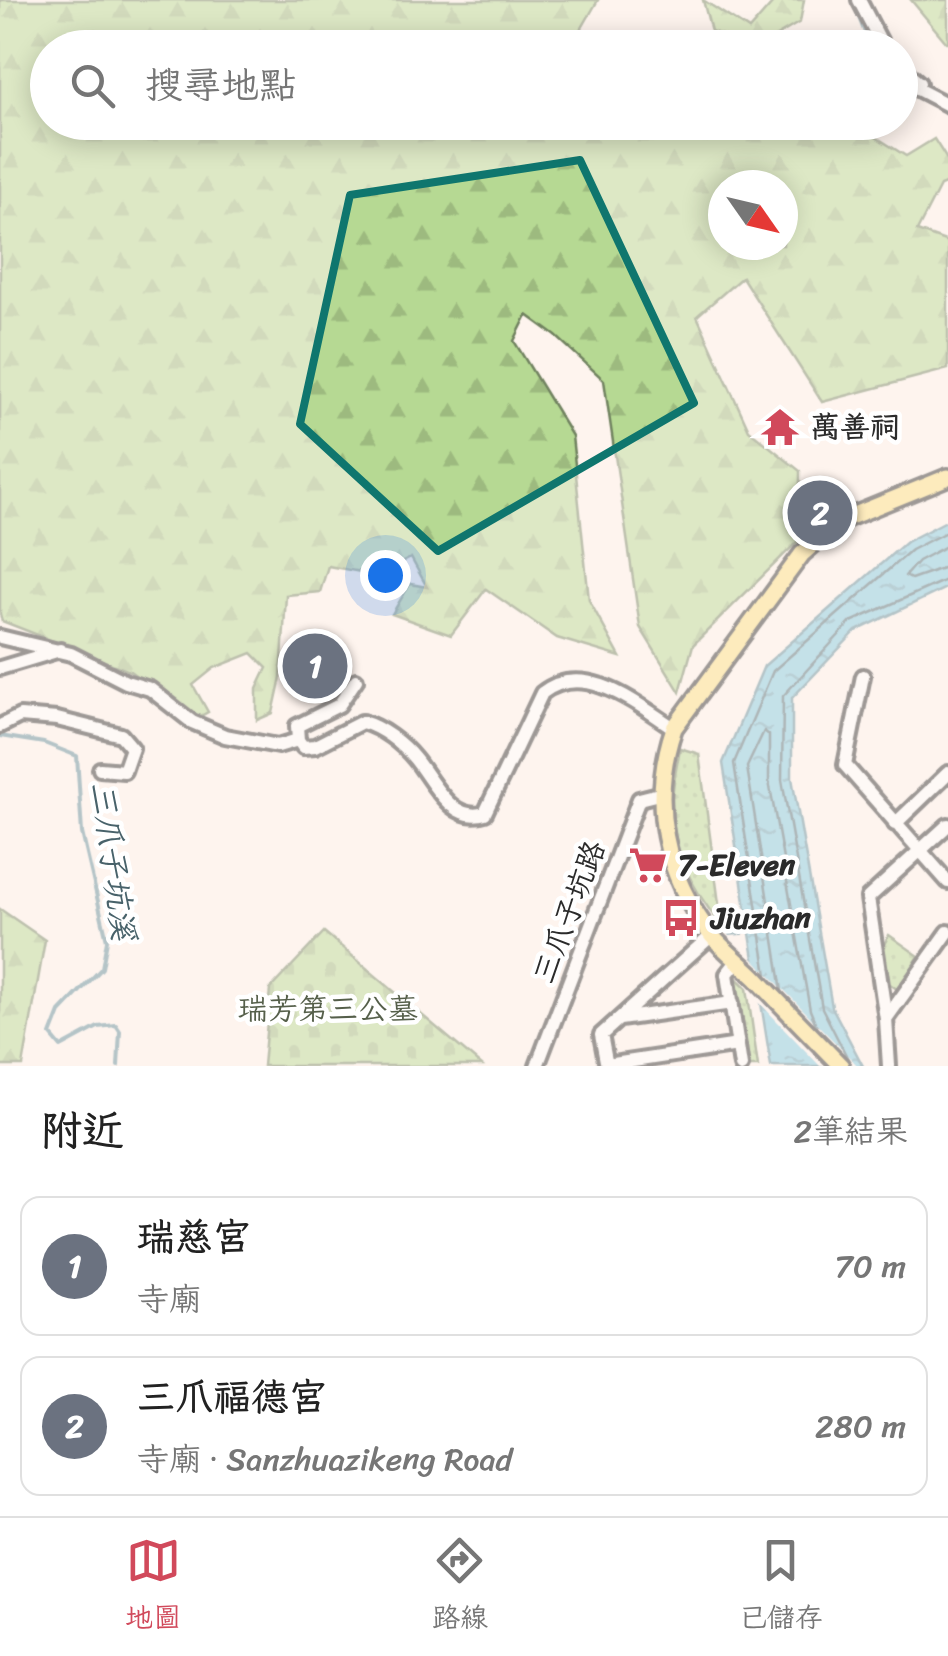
<!DOCTYPE html>
<html lang="zh-TW">
<head>
<meta charset="utf-8">
<style>
	:root { --surface:#fff; --page:#f2f2f2; --text:#222; --muted:#767676; --line:#e0e0e0; --accent:#d1495b }
	body { margin:0; font-family:Sriracha,"LXGW WenKai TC",sans-serif; background:var(--page); color:var(--text) }
	.compass { position:absolute; left:708px; top:170px; width:90px; height:90px; border-radius:50%; background:var(--surface); box-shadow:0 5px 25px #0003; rotate:124deg }
	.you { position:absolute; left:385px; top:575px; width:35px; height:35px; margin:-25px; border:8px solid #fff; border-radius:50%; background:#1a73e8; box-shadow:0 0 0 15px #1a73e833 }
	.badge { display:grid; place-items:center; width:65px; height:65px; border-radius:50%; background:var(--accent); color:#fff; font-size:32px; font-weight:700 }
	.pin { position:absolute; translate:-50% -50%; border:5px solid #fff; box-shadow:0 2px 10px #0006 }
	.list { margin:0; padding:0; list-style:none }
	h2 { display:flex; justify-content:space-between; align-items:center; height:130px; margin:0; padding:0 40px; font-size:42px }
	h2 small { font-size:32px; font-weight:400; color:var(--muted) }
	.list li { display:grid; grid-template-columns:65px 1fr auto; gap:30px; align-items:center; box-sizing:border-box; height:140px; margin:0 20px 20px; padding:0 20px; border:2px solid var(--line); border-radius:20px }
	.list b { display:block; font-size:38px; white-space:nowrap }
	.list p { margin:0; font-size:32px; white-space:nowrap; color:var(--muted) }
	.list em { font-size:32px; font-style:normal; color:var(--muted) }
	.icon { flex:none; width:55px; height:55px; fill:none; stroke:currentColor; stroke-width:2; stroke-linecap:round; stroke-linejoin:round }
	.map { position:relative; flex:none; width:948px; height:1066px; overflow:hidden }
	.search { position:absolute; background:var(--surface); box-shadow:0 5px 25px #0003; left:30px; right:30px; top:30px; height:110px; display:flex; align-items:center; gap:25px; box-sizing:border-box; padding:0 35px; border-radius:55px; color:var(--muted); font-size:38px }
	.sheet { height:450px; background:var(--surface) }
	nav { display:flex; justify-content:space-around; align-items:center; box-sizing:border-box; height:140px; border-top:2px solid var(--line); background:var(--surface); font-size:28px; color:var(--muted) }
	nav a { display:grid; justify-items:center; gap:5px }
	nav .on { color:var(--accent) }
	.map>svg:first-child { display:block }
	.forest { fill:url(#forest-firs); stroke:#70825f; stroke-width:2.5; fill-rule:evenodd }
	.cemetery { fill:url(#cemetery-stones); stroke:#70825f; stroke-width:2.5 }
	.park { fill:url(#park-dots); stroke:#70825f; stroke-width:2.5 }
	.water { fill:url(#water-ripples); stroke:#5d8a98; stroke-width:2.5 }
	.pier { fill:#fef4ee }
	.lines { fill:none; stroke-linecap:round; stroke-linejoin:round }
	.shore { stroke:#4d6a73; stroke-width:2.5 }
	.stream { stroke:#5d8a98; stroke-width:4 }
	.minor-casing { stroke:#2b2b2b; stroke-width:20 }
	.major-casing { stroke:#2b2b2b; stroke-width:22 }
	.minor { stroke:#fff; stroke-width:12 }
	.major { stroke:#fce080; stroke-width:15 }
	.marked { fill:none; stroke:#0f766e; stroke-width:8; stroke-linejoin:round }
	.labels { text-anchor:middle; dominant-baseline:central; stroke-width:9; stroke-linejoin:round; paint-order:stroke }
	.poi-label { font-size:30px; font-weight:bold; fill:#2b2b2b; stroke:#fff; text-anchor:start }
	.street-label { font-size:30px; fill:#2b2b2b; stroke:#fff }
	.park-label { font-size:30px; fill:#555f4a; stroke:#fff }
	.water-label { font-size:32px; font-style:italic; fill:#48626a; stroke:#fff }
</style>
</head>
<body>
<div class="map">
<svg width="948" height="1066" viewBox="0 0 948 1066">
	<defs>
		<pattern id="forest-firs" width="22" height="20" patternUnits="userSpaceOnUse" patternTransform="scale(2.5)"><rect width="22" height="20" fill="#b6d993"/><path d="M5 1l3.5 6h-7zM16 11l3.5 6h-7z" fill="#9dba7f"/></pattern>
		<pattern id="cemetery-stones" width="16" height="16" patternUnits="userSpaceOnUse" patternTransform="scale(2.5)"><rect width="16" height="16" fill="#b6d993"/><path d="M2 7V4a2 2 0 0 1 4 0v3zM10 15v-3a2 2 0 0 1 4 0v3z" fill="#9dba7f"/></pattern>
		<pattern id="park-dots" width="8" height="8" patternUnits="userSpaceOnUse" patternTransform="scale(2.5)"><rect width="8" height="8" fill="#b6d993"/><path d="M2 2h.1M6 6h.1" fill="none" stroke="#9dba7f" stroke-width="1.8" stroke-linecap="round"/></pattern>
		<pattern id="water-ripples" width="26" height="14" patternUnits="userSpaceOnUse" patternTransform="scale(2.5)"><rect width="26" height="14" fill="#7fc9e0"/><path d="M2 4q2-2 4 0t4 0M15 11q2-2 4 0t4 0" fill="none" stroke="#68a3b6"/></pattern>
	</defs>
	<rect width="100%" height="100%" fill="#fef4ee"/>
	<filter id="ink" filterUnits="userSpaceOnUse"><feTurbulence type="fractalNoise" baseFrequency=".01" numOctaves="2"/><feDisplacementMap in="SourceGraphic" scale="20" xChannelSelector="R" yChannelSelector="G"/><feConvolveMatrix kernelMatrix="1 2 1 2 8 2 1 2 1" color-interpolation-filters="sRGB"/></filter>
	<g filter="url(#ink)">
		<!-- forest -->
		<path class="forest" d="M0 0H598L571 47 48 48V122H583L728 136 735 123 852 122 906 156 934 139 948 161V183L940 186 917 231 948 242V369L822 402 742 277 697 316 749 430 800 471 799 540 693 645 680 692 640 627 604 380 556 336 527 315 514 341 572 436 589 600 620 657 557 638 486 589 451 635 392 614 410 584 427 587 411 558 387 570 382 576 328 566 320 592 286 595 281 677 273 713 257 720V689L267 668 252 653 214 668 193 685 208 712 195 719 130 671 2 621 0 614ZM723 185H783V245H723Z
			M703 0 749 30 772 4 770 0H804L800 22 756 48 711 31Z
			M911 0H948V42H946Z
			M0 909 45 940 23 1066H0Z"/>
		<!-- cemetery -->
		<path class="cemetery" d="M324 932 482 1066H263L270 989Z"/>
		<!-- park -->
		<path class="park" d="M680 748 699 754 722 926C693 891 671 850 672 803 672 785 677 766 680 748Z
			M889 935 919 956 898 990 882 978 881 950Z
			M733 975 747 988 758 1066H744Z"/>
		<!-- water -->
		<path class="water" d="M948 520V587L856 631 792 698V778L832 1007 863 1066H771L723 763 764 666 906 542Z"/>
		<!-- pier -->
		<path class="pier" d="M748 953 858 1066H820L755 998Z"/>
		<g class="lines">
			<!-- shore -->
			<path class="shore" d="M948 545 918 561 905 576 911 579 948 566
				M767 975 734 763 773 671 911 550 948 531
				M782 991 747 767 764 731 769 735V781L810 1010 817 1027
				M848 1059 822 1008 782 780 783 696 851 622 948 579"/>
			<!-- stream -->
			<path class="stream" d="M852 0 871 48
				M0 736 44 743 77 756 82 833 107 940 102 968 60 1012 51 1035 61 1047 98 1027 116 1025 120 1031 118 1066
				M730 934 742 933 751 924"/>
			<!-- minor casing -->
			<g class="minor-casing">
				<path id="minor" d="M859 0 884 48
					M813 47 814 48
					M900 67 919 83
					M900 80 948 105
					M826 498 838 524
					M0 637 71 654 126 682 150 689 192 722 225 736 278 746 298 740
					M0 668 60 650
					M863 676 845 765 948 882
					M356 680 339 705 297 726 298 740 303 747 315 746 362 722C381 727 402 743 415 759 433 781 451 824 485 813L542 693C584 660 637 704 674 728
					M0 726 20 716 57 719 121 735 132 748 124 771 100 769
					M895 824 948 773
					M738 960 727 974 741 1066
					M620 1019 732 1003
					M886 1019 868 898 948 825
					M607 1065 738 1045
					M537 1066 639 799 663 793
					M607 1066 601 1035 712 935
					M889 1066 886 1019 948 932"/>
			</g>
			<!-- major casing -->
			<g class="major-casing">
				<path id="major" d="M841 1066C813 1037 784 1008 756 978 742 964 725 951 712 936 664 875 649 801 674 728L802 554 840 521 948 477"/>
			</g>
			<!-- minor -->
			<use href="#minor" class="minor"/>
			<!-- major -->
			<use href="#major" class="major"/>
		</g>
	</g>
	<!-- marked area -->
	<path d="M0 0H948V1066H0ZM580 160 694 403 438 551 300 424 350 195Z" fill="#fef4ee" fill-opacity=".55" fill-rule="evenodd"/>
	<path class="marked" d="M580 160 694 403 438 551 300 424 350 195Z"/>
	<!-- icons -->
	<defs>
		<g id="temple-bare" transform="scale(3)"><path d="M0-6L5-2H3V0L6.5 2.5H4V6H1.5V3h-3V6H-4V2.5H-6.5L-3 0V-2H-5Z" fill="#d1495b" stroke="#fff" stroke-width="2.5" paint-order="stroke"/></g>
		<g id="supermarket-bare" transform="scale(3)"><path d="M-6-5.5h2.5l.6 2H6L4.5 2H-2.5L-4.4-4H-6ZM-1.5 3.2a1.3 1.3 0 1 0 .1 0ZM3 3.2a1.3 1.3 0 1 0 .1 0Z" fill="#d1495b" stroke="#fff" stroke-width="2.5" paint-order="stroke"/></g>
		<g id="bus-bare" transform="scale(3)"><path d="M-5-6H5V4H4V6H2V4H-2V6H-4V4H-5ZM-3.5-4V0h7V-4ZM-3.5 1.2v1.5H-2V1.2ZM2 1.2v1.5H3.5V1.2Z" fill="#d1495b" stroke="#fff" stroke-width="2.5" paint-order="stroke"/></g>
	</defs>
	<g fill-rule="evenodd">
		<use href="#temple-bare" x="780" y="427"/>
		<use href="#supermarket-bare" x="648" y="865"/>
		<use href="#bus-bare" x="681" y="918"/>
	</g>
	<g class="labels">
		<!-- poi labels -->
		<g class="poi-label">
			<text x="810" y="427">萬善祠</text>
			<text x="678" y="865">7-Eleven</text>
			<text x="711" y="918">Jiuzhan</text>
		</g>
		<!-- street labels -->
		<g class="street-label">
			<text transform="translate(569 912) rotate(-69)">三爪子坑路</text>
		</g>
		<!-- park labels -->
		<g class="park-label">
			<text x="328" y="1009">瑞芳第三公墓</text>
		</g>
		<!-- water labels -->
		<g class="water-label">
			<text transform="translate(113 861) rotate(82)">三爪子坑溪</text>
		</g>
	</g>
</svg>
<svg class="compass" viewBox="-18 -18 36 36"><path d="M0-13l5 13h-10z" fill="#e53935"/><path d="M0 13l5-13h-10z" fill="#767676"/></svg>
<div class="you"></div>
<div class="pin badge" style="left:315px;top:666px;background:#6b7280">1</div>
<div class="pin badge" style="left:820px;top:513px;background:#6b7280">2</div>
<div class="search"><svg class="icon" aria-label="search" viewBox="0 0 24 24"><circle cx="10" cy="10" r="6"/><path d="M15 15l6 6"/></svg>搜尋地點</div>
</div>
<section class="sheet">
<h2>附近<small>2筆結果</small></h2>
<ul class="list">
<li><span class="badge" style="background:#6b7280">1</span><div><b>瑞慈宮</b><p>寺廟</p></div><em>70 m</em></li>
<li><span class="badge" style="background:#6b7280">2</span><div><b>三爪福德宮</b><p>寺廟 · Sanzhuazikeng Road</p></div><em>280 m</em></li>
</ul>
</section>
<nav>
<a class="on"><svg class="icon" aria-label="map" viewBox="0 0 24 24"><path d="M3 6l6-2 6 2 6-2v14l-6 2-6-2-6 2zM9 4v14M15 6v14"/></svg>地圖</a>
<a><svg class="icon" aria-label="directions" viewBox="0 0 24 24"><path d="M12 3l9 9-9 9-9-9zM9 14v-3h6M13 9l2 2-2 2"/></svg>路線</a>
<a><svg class="icon" aria-label="saved" viewBox="0 0 24 24"><path d="M7 4h10v16l-5-4-5 4z"/></svg>已儲存</a>
</nav>
</body>
</html>
